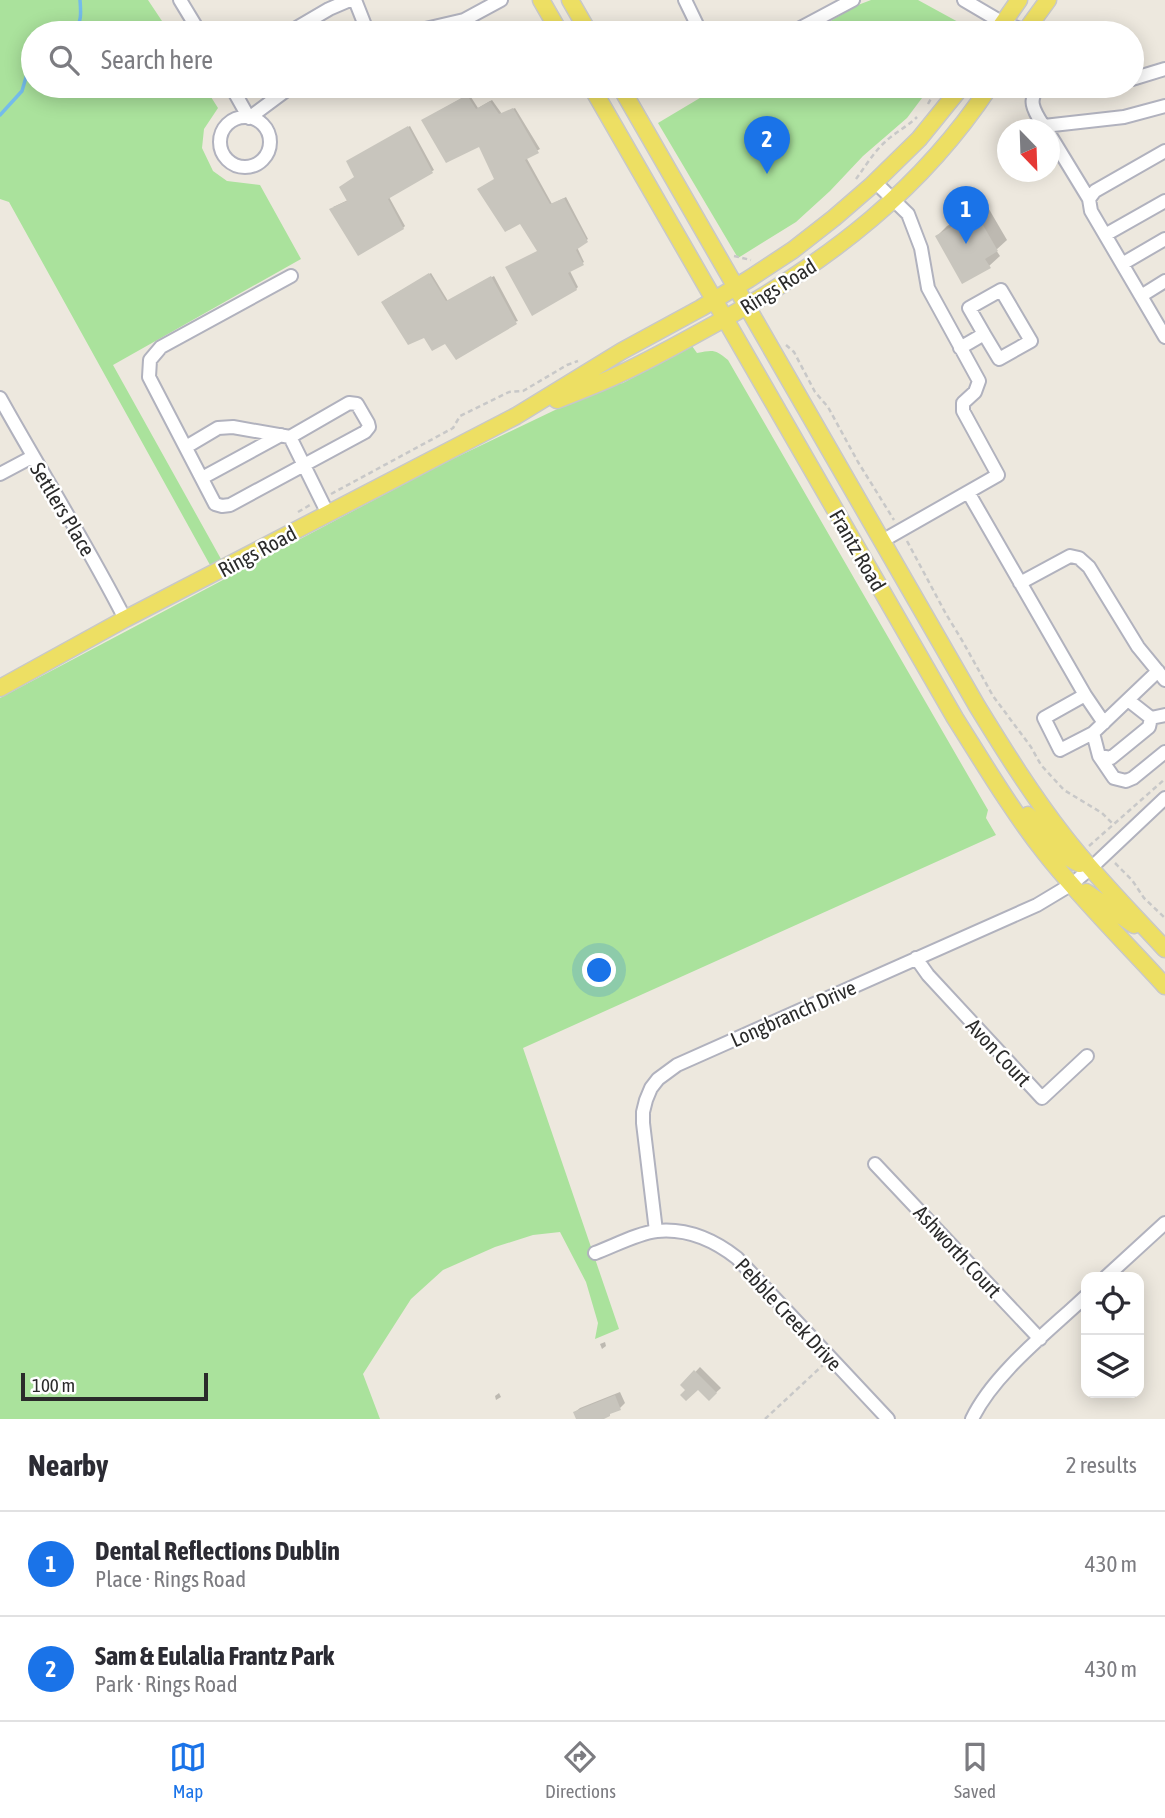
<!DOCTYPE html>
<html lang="en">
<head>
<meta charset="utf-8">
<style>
	:root { --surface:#fff; --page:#f7f7f7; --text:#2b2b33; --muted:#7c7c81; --line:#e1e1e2; --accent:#1a73e8 }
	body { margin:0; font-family:"Asap Condensed",sans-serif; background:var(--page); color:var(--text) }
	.controls { position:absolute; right:21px; bottom:21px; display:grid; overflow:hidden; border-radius:14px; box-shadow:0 4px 18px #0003 }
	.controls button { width:63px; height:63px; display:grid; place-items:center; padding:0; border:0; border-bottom:2px solid var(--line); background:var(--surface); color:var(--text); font:35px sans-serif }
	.compass { position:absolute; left:997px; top:119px; width:63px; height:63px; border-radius:50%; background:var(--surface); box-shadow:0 4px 18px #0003; rotate:157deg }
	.scale { position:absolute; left:21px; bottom:18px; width:187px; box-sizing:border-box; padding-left:7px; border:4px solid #2b2b2b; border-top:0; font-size:19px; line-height:24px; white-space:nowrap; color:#2b2b2b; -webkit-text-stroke:5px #fff; paint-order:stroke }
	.you { position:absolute; left:600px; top:971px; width:24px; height:24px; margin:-18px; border:5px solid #fff; border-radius:50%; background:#1a73e8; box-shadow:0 0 0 10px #1a73e833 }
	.badge { display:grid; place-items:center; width:46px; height:46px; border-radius:50%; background:var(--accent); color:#fff; font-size:23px; font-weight:700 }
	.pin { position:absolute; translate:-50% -58px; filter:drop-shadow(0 2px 4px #0008) }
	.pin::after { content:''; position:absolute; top:37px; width:24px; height:21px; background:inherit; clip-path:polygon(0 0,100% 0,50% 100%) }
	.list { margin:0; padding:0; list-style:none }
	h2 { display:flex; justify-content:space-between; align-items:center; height:91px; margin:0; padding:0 28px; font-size:30px }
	h2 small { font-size:23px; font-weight:400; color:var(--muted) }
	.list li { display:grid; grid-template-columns:46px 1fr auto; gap:21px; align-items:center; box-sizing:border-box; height:105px; padding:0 28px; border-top:2px solid var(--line) }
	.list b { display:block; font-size:26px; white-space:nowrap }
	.list p { margin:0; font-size:23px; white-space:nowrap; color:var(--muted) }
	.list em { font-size:23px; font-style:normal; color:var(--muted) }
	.icon { flex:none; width:38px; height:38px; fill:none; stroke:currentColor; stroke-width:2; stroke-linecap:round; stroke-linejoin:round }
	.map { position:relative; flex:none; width:1165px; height:1419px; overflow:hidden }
	.search { position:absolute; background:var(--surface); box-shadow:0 4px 18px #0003; left:21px; right:21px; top:21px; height:77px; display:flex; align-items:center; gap:18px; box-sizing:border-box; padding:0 24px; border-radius:38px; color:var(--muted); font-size:26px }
	.sheet { height:301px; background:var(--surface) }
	nav { display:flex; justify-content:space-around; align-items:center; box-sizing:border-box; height:98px; border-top:2px solid var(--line); background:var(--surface); font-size:19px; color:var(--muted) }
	nav a { display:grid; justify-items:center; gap:4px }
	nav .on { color:var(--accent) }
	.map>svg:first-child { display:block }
	.green { fill:#aae29c }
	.shadow { fill:#0003 }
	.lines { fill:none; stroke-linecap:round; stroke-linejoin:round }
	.stream { stroke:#74bceb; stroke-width:3.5 }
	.building { fill:#c8c5bd }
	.minor-casing { stroke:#b1b2be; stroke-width:16 }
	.major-casing { stroke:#c8c8c8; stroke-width:19 }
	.path { stroke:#c8c8c8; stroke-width:2.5; stroke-dasharray:5 3.5; stroke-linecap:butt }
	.minor { stroke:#fff; stroke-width:12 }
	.major { stroke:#eddf63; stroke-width:16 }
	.labels { text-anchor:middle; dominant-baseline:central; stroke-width:5; stroke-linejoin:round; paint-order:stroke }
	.street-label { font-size:21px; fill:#2b2b2b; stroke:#fff }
</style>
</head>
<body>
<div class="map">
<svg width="1165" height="1419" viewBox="0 0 1165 1419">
	<rect width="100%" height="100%" fill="#ede8de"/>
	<!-- green -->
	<path class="green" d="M0 0H148L170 33H33V86H204L218 108 204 129 202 148 213 171 227 181 260 185 301 259 113 365 221 559 210 565 9 202 0 199Z
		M871 0H918L971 29 968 33H810L858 5Z
		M720 86H931L907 118 863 156 830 191 796 222 738 258 658 123Z
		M692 346 697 353C713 350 715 349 728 360L988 810 986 818 996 835 523 1048 619 1329 595 1339 598 1323 586 1282 560 1232 533 1235 495 1247 443 1270 411 1299 363 1374 380 1419H0V698L438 466 601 388 623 383Z"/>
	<!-- shadow -->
	<path class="shadow" d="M469 94 478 108 492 100 502 114 515 108 540 149 526 157 552 204 566 197 588 239 577 247 584 262 570 271 578 287 576 289 539 251 496 179 480 145 425 119Z
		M410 126 434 170 389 197 405 226 403 228 333 207 348 200 356 177 350 160Z
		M986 204 1007 240 996 250 1000 256 989 266 937 236 947 226Z
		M431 273 448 301 494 276 518 321 446 342 425 335 385 300Z
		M605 1342 606 1346 602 1349 600 1344Z
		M700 1367 721 1388 709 1399 698 1387 688 1390 683 1385Z
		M620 1392 625 1403 620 1408 598 1419H578L575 1412 580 1408Z
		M499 1393 501 1397 496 1400 495 1396Z"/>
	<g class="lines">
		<!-- stream -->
		<path class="stream" d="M73 33C82 24 81 12 80 0
			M0 115 22 91 29 67 33 64"/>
	</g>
	<!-- building -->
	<path class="building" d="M467 95 476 109 490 101 499 114 513 108 539 153 525 160 550 204 564 198 588 242 576 250 584 265 568 273 577 290 532 316 505 267 537 251 520 224 505 232 477 189 494 179 479 147 446 163 421 120Z
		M408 126 433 173 388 199 404 229 358 256 329 209 347 201 339 187 354 177 346 161Z
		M976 213 998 251 985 259 991 268 962 284 935 236Z
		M429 273 446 301 491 276 517 324 456 360 445 344 432 351 424 338 408 345 381 302Z
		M694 1370 717 1393 709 1401 698 1390 686 1401 680 1395 685 1390 680 1385Z
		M615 1395 621 1410 610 1414V1416L604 1419H576L573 1412Z"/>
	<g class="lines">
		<!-- minor casing -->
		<g class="minor-casing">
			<path id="minor" d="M180 0 200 33
				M355 0 368 33
				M685 0 701 33
				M964 0 1003 23 1026 31
				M288 33 329 9 350 0
				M408 33 464 20 501 0
				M791 33 853 0
				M1132 79 1165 69
				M231 86 249 118 292 86
				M1042 86C1023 99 1037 115 1046 130
				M1051 86H1096
				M220 142a25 25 0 1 1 50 0a25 25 0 1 1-50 0Z
				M1044 126 1124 117 1165 106
				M1050 135 1089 199
				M1165 151 1095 191 1089 199 1091 211 1165 337
				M875 182 908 214 921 248 928 288 979 381 975 392 963 403V411L998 475 882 541
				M1105 235 1165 201
				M1122 264 1165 239
				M1141 296 1165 281
				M960 348 984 334 999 359 1031 341 1001 290 969 308 984 334
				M0 398C41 472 87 544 125 619
				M290 437 349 403 357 404 368 423 369 427 365 432 230 505 222 506 215 504 149 377 150 360 161 347 291 276
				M186 447 218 428 233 427 290 437 328 514
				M0 474 32 457
				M202 478 281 435
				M968 492 1085 695
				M1020 583 1070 556 1079 558 1089 567 1138 647 1165 680
				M1128 700 1151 718 1165 715
				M1104 723 1085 695 1044 718 1060 750 1093 733 1158 671
				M1093 733 1099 756 1114 778 1126 781 1133 778 1165 752
				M1099 756 1111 758 1149 727 1151 718
				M916 958 928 975 1042 1098 1087 1056
				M875 1164 1040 1339
				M656 1231 643 1123V1112L646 1100 651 1088 658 1079 677 1065 1037 905 1072 884 1091 868 1165 798
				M595 1253C614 1246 638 1233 657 1231 688 1228 714 1240 737 1258L888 1419
				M1106 1277 1165 1223
				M972 1419C994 1373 1049 1331 1086 1296"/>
		</g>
		<!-- major casing -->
		<g class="major-casing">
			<path id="major" d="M541 0 560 33
				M570 0 589 33
				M996 33 1019 0
				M1024 33 1048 0
				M591 86 955 718C984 764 1012 811 1045 853 1082 900 1125 942 1165 986
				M620 86 977 706C1004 750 1032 795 1064 836 1095 876 1131 912 1165 949
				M557 400C575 393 593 386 611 378 650 361 687 339 724 319 831 259 922 189 990 86
				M0 688 125 619 516 416 622 351 701 308 749 279 793 250 834 218 871 186 919 139 962 86
				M1028 815C1043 831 1059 856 1080 864
				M1086 892 1134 925"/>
		</g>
		<!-- path -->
		<path class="path" d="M977 33 982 26
			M928 104 938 86
			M856 179C865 167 873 153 885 142 894 133 907 127 917 117
			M734 256 751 260
			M786 345 794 352 815 392 828 407 858 462 894 520
			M331 494 453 428 460 416 509 392 523 391 567 365 578 361
			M298 512 310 505
			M907 541 946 614 963 642 993 696 1031 747 1041 765 1064 790 1102 813 1113 824
			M1089 846 1165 779
			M1115 863 1132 880 1144 898 1165 918
			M765 1419 823 1365"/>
		<!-- minor -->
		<use href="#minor" class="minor"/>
		<!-- major -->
		<use href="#major" class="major"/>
	</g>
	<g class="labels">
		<!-- street labels -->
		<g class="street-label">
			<text transform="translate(778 286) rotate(-32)">Rings Road</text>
			<text transform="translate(63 509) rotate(59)">Settlers Place</text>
			<text transform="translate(858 550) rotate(60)">Frantz Road</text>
			<text transform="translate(257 551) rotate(-28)">Rings Road</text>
			<text transform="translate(793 1013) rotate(-24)">Longbranch Drive</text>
			<text transform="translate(999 1052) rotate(47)">Avon Court</text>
			<text transform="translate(958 1251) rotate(47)">Ashworth Court</text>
			<text transform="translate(789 1314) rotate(47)">Pebble Creek Drive</text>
		</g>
	</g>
</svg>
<div class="controls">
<button><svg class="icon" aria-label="locate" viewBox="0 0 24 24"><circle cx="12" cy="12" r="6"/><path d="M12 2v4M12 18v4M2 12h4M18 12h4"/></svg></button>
<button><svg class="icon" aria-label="layers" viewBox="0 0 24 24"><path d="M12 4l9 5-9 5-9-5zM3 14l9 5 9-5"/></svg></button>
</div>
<svg class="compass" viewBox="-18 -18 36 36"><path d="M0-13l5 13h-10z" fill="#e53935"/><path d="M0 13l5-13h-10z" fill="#7c7c81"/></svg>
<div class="scale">100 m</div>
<div class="you"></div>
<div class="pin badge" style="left:966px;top:244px">1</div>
<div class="pin badge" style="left:767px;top:174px">2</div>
<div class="search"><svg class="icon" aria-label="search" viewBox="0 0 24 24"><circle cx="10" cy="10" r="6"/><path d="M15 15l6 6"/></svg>Search here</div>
</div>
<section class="sheet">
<h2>Nearby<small>2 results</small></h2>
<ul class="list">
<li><span class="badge">1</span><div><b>Dental Reflections Dublin</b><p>Place · Rings Road</p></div><em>430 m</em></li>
<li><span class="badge">2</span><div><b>Sam &amp; Eulalia Frantz Park</b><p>Park · Rings Road</p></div><em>430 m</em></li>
</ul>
</section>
<nav>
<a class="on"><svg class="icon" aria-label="map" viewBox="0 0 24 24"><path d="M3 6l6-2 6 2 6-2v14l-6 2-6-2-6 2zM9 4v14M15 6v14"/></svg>Map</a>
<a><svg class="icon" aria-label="directions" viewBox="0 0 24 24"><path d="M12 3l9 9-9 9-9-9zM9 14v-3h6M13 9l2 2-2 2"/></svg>Directions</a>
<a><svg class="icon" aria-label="saved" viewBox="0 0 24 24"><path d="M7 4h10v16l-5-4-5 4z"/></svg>Saved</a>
</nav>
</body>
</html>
